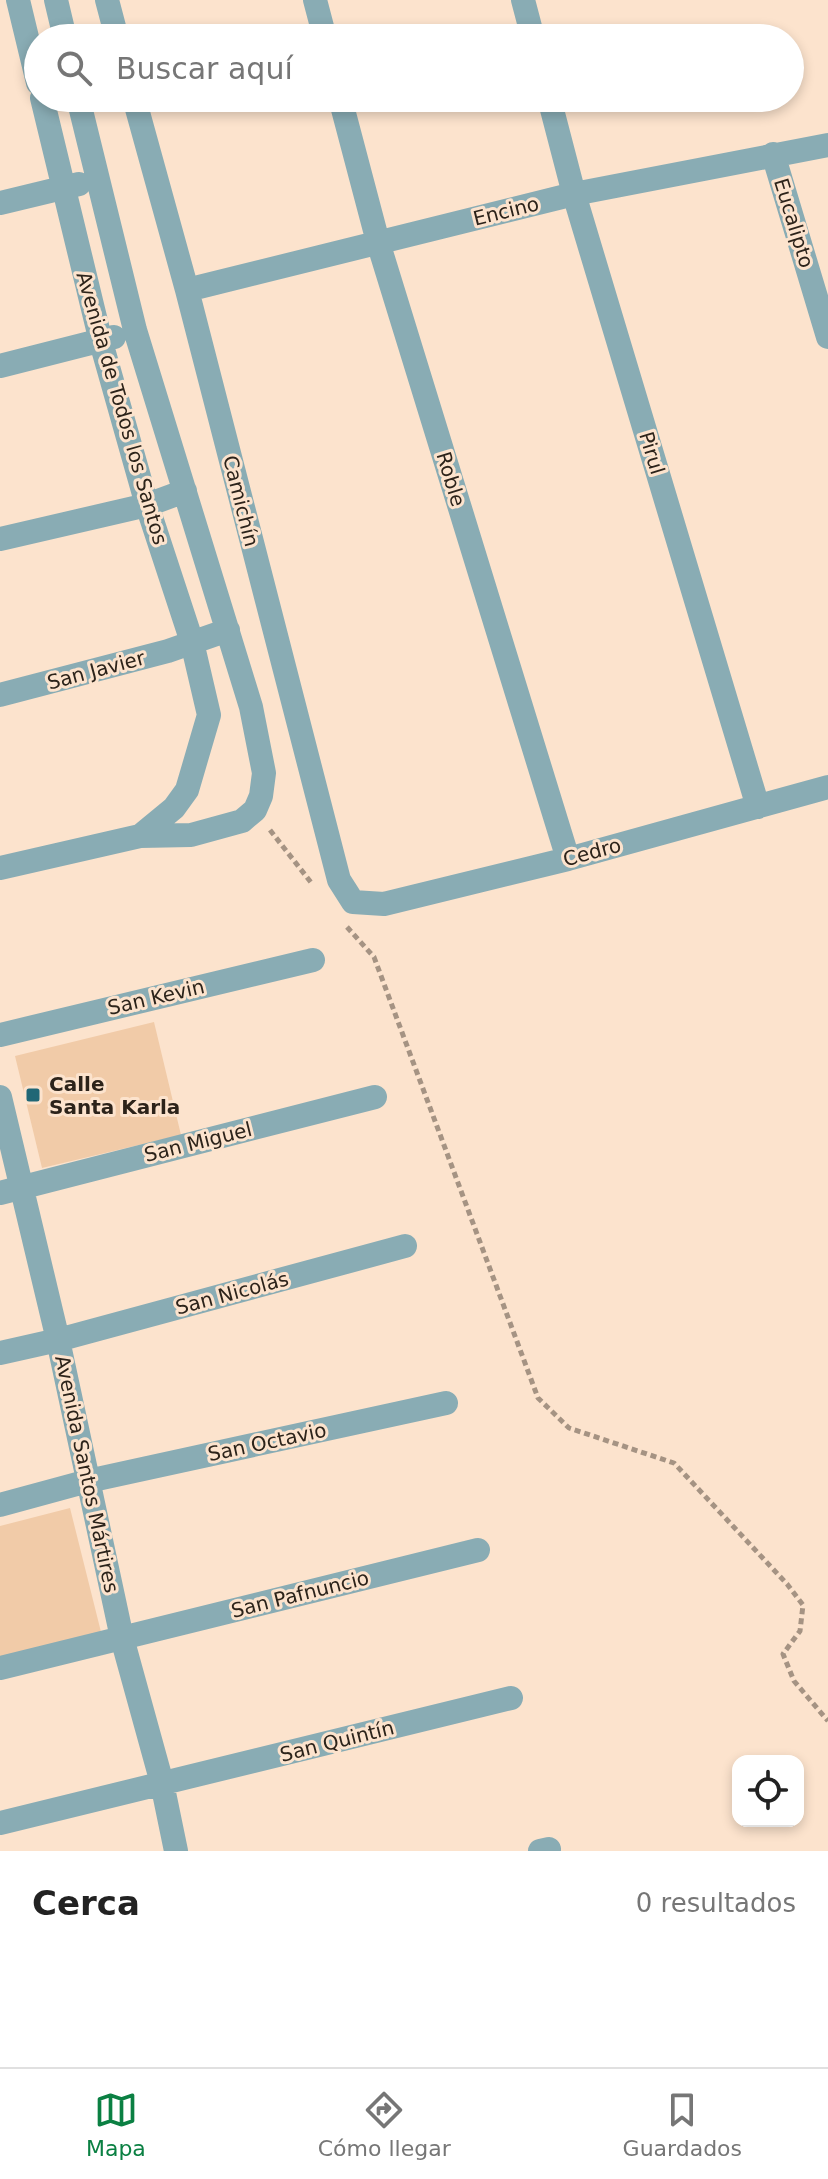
<!DOCTYPE html>
<html lang="es">
<head>
<meta charset="utf-8">
<style>
	:root { --surface:#fff; --page:#f6f6f6; --text:#222; --muted:#767676; --line:#e0e0e0; --accent:#0b8043 }
	body { margin:0; font-family:"DejaVu Sans",sans-serif; background:var(--page); color:var(--text) }
	.controls { position:absolute; right:24px; bottom:24px; display:grid; overflow:hidden; border-radius:16px; box-shadow:0 4px 12px #0003 }
	.controls button { width:72px; height:72px; display:grid; place-items:center; padding:0; border:0; border-bottom:2px solid var(--line); background:var(--surface); color:var(--text); font:40px sans-serif }
	.list { margin:0; padding:0; list-style:none }
	h2 { display:flex; justify-content:space-between; align-items:center; height:104px; margin:0; padding:0 32px; font-size:34px }
	h2 small { font-size:26px; font-weight:400; color:var(--muted) }
	.icon { flex:none; width:44px; height:44px; fill:none; stroke:currentColor; stroke-width:2; stroke-linecap:round; stroke-linejoin:round }
	.map { position:relative; flex:none; width:828px; height:1851px; overflow:hidden }
	.search { position:absolute; background:var(--surface); box-shadow:0 4px 12px #0003; left:24px; right:24px; top:24px; height:88px; display:flex; align-items:center; gap:20px; box-sizing:border-box; padding:0 28px; border-radius:44px; color:var(--muted); font-size:30px }
	.sheet { height:216px; background:var(--surface) }
	nav { display:flex; justify-content:space-around; align-items:center; box-sizing:border-box; height:112px; border-top:2px solid var(--line); background:var(--surface); font-size:22px; color:var(--muted) }
	nav a { display:grid; justify-items:center; gap:4px }
	nav .on { color:var(--accent) }
	.map>svg:first-child { display:block }
	.green { fill:#f1cba8 }
	.lines { fill:none; stroke-linecap:round; stroke-linejoin:round }
	.path { stroke:#a59383; stroke-width:5; stroke-dasharray:6 4; stroke-linecap:butt }
	.minor { stroke:#89acb4; stroke-width:24 }
	.poi-dot { fill:#206776; stroke:#fce3cd; stroke-width:3 }
	.labels { text-anchor:middle; dominant-baseline:central; stroke-width:6; stroke-linejoin:round; paint-order:stroke }
	.street-label { font-size:20px; fill:#2c231a; stroke:#fce3cd }
	.poi-label { font-size:20px; font-weight:bold; fill:#2c231a; stroke:#fce3cd; text-anchor:start }
</style>
</head>
<body>
<div class="map">
<svg width="828" height="1851" viewBox="0 0 828 1851">
	<rect width="100%" height="100%" fill="#fce3cd"/>
	<!-- green -->
	<path class="green" d="M154 1022 181 1135 42 1168 15 1056Z
		M70 1508 101 1632 0 1657V1526Z"/>
	<g class="lines">
		<!-- path -->
		<path class="path" d="M270 830 313 885
			M347 927 374 957 538 1398 569 1428 674 1463 787 1584 803 1605 800 1631 783 1654 794 1681 828 1721"/>
		<!-- minor -->
		<path class="minor" d="M18 0 38 83
			M56 0 65 38
			M107 0 117 38
			M315 0 325 38
			M523 0 533 38
			M42 98 101 342 147 505 192 642 209 715 187 790 174 808 140 836
			M134 98 187 290 339 880 353 902 384 904 568 859 828 787
			M340 98 378 242 568 859
			M549 98 574 194 758 807
			M773 154 828 337
			M0 203 79 184
			M187 290 574 194 828 145
			M0 366 114 337
			M0 539 147 505 185 491
			M0 695 168 651 228 630
			M0 868 140 836 191 835 242 821 255 810 261 796 264 773 251 707 135 330 78 98
			M0 1035 313 960
			M0 1097 58 1340 122 1638 162 1783 176 1851
			M0 1193 375 1097
			M0 1353 58 1340 405 1246
			M0 1505 88 1481 446 1403
			M0 1668 478 1550
			M0 1823 511 1698
			M540 1851 549 1849"/>
	</g>
	<!-- markers -->
	<rect class="poi-dot" x="25" y="1087" width="16" height="16" rx="4"/>
	<g class="labels">
		<!-- street labels -->
		<g class="street-label">
			<text transform="translate(506 211) rotate(-14)">Encino</text>
			<text transform="translate(794 223) rotate(73)">Eucalipto</text>
			<text transform="translate(122 408) rotate(74)">Avenida de Todos los Santos</text>
			<text transform="translate(652 453) rotate(73)">Pirul</text>
			<text transform="translate(451 479) rotate(73)">Roble</text>
			<text transform="translate(241 501) rotate(76)">Camichín</text>
			<text transform="translate(96 670) rotate(-15)">San Javier</text>
			<text transform="translate(592 852) rotate(-15)">Cedro</text>
			<text transform="translate(156 997) rotate(-13)">San Kevin</text>
			<text transform="translate(198 1142) rotate(-14)">San Miguel</text>
			<text transform="translate(232 1293) rotate(-15)">San Nicolás</text>
			<text transform="translate(267 1442) rotate(-12)">San Octavio</text>
			<text transform="translate(87 1474) rotate(78)">Avenida Santos Mártires</text>
			<text transform="translate(300 1594) rotate(-14)">San Pafnuncio</text>
			<text transform="translate(337 1741) rotate(-14)">San Quintín</text>
		</g>
		<!-- poi labels -->
		<g class="poi-label">
			<text x="49" y="1084">Calle<tspan x="49" dy="23">Santa Karla</tspan></text>
		</g>
	</g>
</svg>
<div class="controls">
<button><svg class="icon" aria-label="locate" viewBox="0 0 24 24"><circle cx="12" cy="12" r="6"/><path d="M12 2v4M12 18v4M2 12h4M18 12h4"/></svg></button>
</div>
<div class="search"><svg class="icon" aria-label="search" viewBox="0 0 24 24"><circle cx="10" cy="10" r="6"/><path d="M15 15l6 6"/></svg>Buscar aquí</div>
</div>
<section class="sheet">
<h2>Cerca<small>0 resultados</small></h2>
<ul class="list">
</ul>
</section>
<nav>
<a class="on"><svg class="icon" aria-label="map" viewBox="0 0 24 24"><path d="M3 6l6-2 6 2 6-2v14l-6 2-6-2-6 2zM9 4v14M15 6v14"/></svg>Mapa</a>
<a><svg class="icon" aria-label="directions" viewBox="0 0 24 24"><path d="M12 3l9 9-9 9-9-9zM9 14v-3h6M13 9l2 2-2 2"/></svg>Cómo llegar</a>
<a><svg class="icon" aria-label="saved" viewBox="0 0 24 24"><path d="M7 4h10v16l-5-4-5 4z"/></svg>Guardados</a>
</nav>
</body>
</html>
